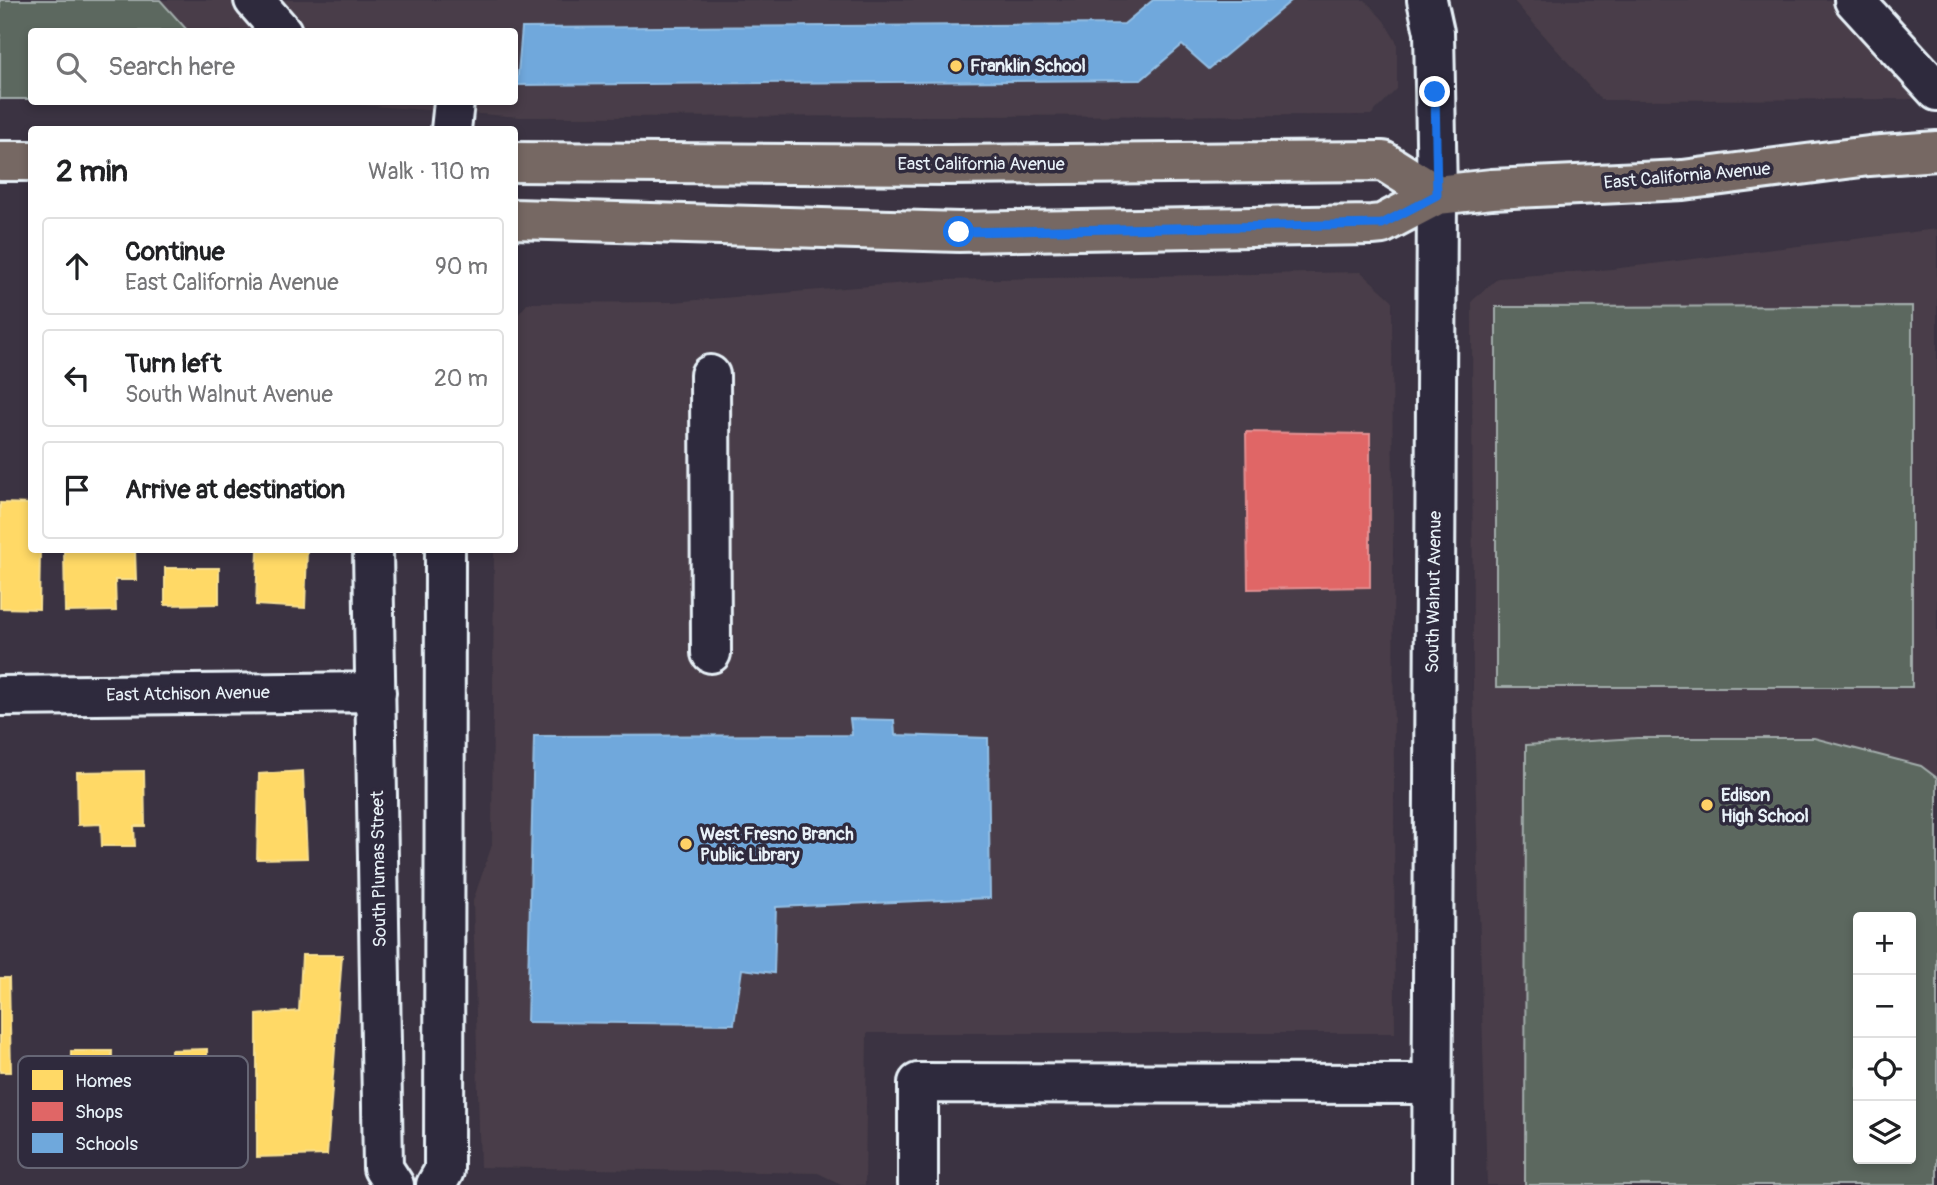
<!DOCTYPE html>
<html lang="en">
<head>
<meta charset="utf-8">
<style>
	:root { --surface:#fff; --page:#f2f2f2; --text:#202124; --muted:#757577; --line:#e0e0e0 }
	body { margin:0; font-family:Pangolin,sans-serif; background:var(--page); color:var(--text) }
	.controls { position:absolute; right:21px; bottom:21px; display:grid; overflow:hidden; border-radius:7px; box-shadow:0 4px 10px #0003 }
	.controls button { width:63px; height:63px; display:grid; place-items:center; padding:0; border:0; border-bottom:2px solid var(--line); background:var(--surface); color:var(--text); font:35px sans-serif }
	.stop { position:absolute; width:21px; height:21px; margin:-16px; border:5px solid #1a73e8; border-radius:50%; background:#fff }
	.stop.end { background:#1a73e8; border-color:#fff; box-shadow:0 2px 7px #0008 }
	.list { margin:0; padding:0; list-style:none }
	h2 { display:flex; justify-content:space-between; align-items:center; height:91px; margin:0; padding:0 28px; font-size:30px }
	h2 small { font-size:23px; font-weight:400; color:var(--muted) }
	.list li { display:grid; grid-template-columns:46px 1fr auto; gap:21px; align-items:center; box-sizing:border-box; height:98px; margin:0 14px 14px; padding:0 14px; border:2px solid var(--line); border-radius:7px }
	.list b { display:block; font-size:26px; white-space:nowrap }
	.list p { margin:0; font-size:23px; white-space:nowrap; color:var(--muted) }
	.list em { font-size:23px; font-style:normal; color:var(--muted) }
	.icon { flex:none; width:38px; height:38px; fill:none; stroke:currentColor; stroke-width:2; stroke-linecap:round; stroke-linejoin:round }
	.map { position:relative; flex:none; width:1937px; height:1185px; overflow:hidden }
	.search { position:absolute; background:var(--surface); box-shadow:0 4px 10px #0003; left:28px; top:28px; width:490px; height:77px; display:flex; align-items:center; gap:18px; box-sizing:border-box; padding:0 24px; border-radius:7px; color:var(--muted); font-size:26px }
	.panel { position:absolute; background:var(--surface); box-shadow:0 4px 10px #0003; left:28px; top:126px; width:490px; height:427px; border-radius:7px }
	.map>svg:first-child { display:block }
	.built { fill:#493e48; fill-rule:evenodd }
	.green { fill:#5b685e; stroke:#a2acab; stroke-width:2; fill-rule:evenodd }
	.homes { fill:#ffd966; stroke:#f8e092; stroke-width:2 }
	.shops { fill:#e06666; stroke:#e29092; stroke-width:2 }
	.schools { fill:#6fa8dc; stroke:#93bee4; stroke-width:2 }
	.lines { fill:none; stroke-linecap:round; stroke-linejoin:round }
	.minor-casing { stroke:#e8f1f8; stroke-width:44 }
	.major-casing { stroke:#e8f1f8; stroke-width:44 }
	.minor { stroke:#2f2a3d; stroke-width:38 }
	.major { stroke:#766864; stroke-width:38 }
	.route { stroke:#1a73e8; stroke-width:9 }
	.poi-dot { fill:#ffd166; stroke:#2f2a3d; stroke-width:2.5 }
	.labels { text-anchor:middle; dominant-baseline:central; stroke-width:7; stroke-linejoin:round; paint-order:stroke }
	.poi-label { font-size:18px; font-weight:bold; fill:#e8f1f8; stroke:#2f2a3d; text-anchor:start }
	.street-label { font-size:18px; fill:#e8f1f8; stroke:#2f2a3d }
	.key { fill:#2f2a3d; stroke:#666675; stroke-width:2 }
	.key-label { font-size:19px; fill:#e8f1f8 }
</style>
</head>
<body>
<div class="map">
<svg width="1937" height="1185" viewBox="0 0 1937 1185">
	<rect width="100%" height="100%" fill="#3b3342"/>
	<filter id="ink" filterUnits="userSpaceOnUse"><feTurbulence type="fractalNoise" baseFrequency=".0143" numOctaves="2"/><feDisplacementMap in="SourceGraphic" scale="14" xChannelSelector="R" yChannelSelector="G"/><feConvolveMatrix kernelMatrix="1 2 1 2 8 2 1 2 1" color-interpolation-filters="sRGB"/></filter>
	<g filter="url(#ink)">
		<!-- built -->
		<path class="built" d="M160 0H1365L1384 21 1397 43V89L1371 115 521 117 319 102H514V32L188 31Z
			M1513 0H1834L1921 99 1601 100Z
			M1937 229V1185H1487L1473 692 1472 301 1498 278 1612 269ZM1858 917H1911V1159H1858Z
			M1361 272 1392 300 1395 1033H867L865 1185H843L818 1173 480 1167 473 901 492 845 494 550H514L515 318 528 303 672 302 944 280Z"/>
		<!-- green -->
		<path class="green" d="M0 0H160L188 31 32 32 31 99H0Z
			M1912 306V687H1496V307Z
			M1637 738H1814L1921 766 1937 778V1185H1525L1526 745ZM1858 917H1911V1159H1858Z"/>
		<!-- homes -->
		<path class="homes" d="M0 503 32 504V550H40L39 609 0 608Z
			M64 550H135L136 580H115L116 611 65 612Z
			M258 550H307L305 608 256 605Z
			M165 568H219V604L165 605Z
			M144 771 145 826H134L135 846H102L101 824 78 825 77 772Z
			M303 771 307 858 257 859 259 774Z
			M302 955H342L327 1155 257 1157V1015L299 1011Z
			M0 978H9L11 1072H0Z
			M207 1049 209 1146 173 1147 171 1050Z
			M71 1051H112L111 1127H70Z"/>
		<!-- shops -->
		<path class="shops" d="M1246 432 1370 434V587L1248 589Z"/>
		<!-- schools -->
		<path class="schools" d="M1153 0H1292L1209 69 1182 45 1141 80 517 85 522 28 1124 24Z
			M850 719 894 720 895 735 988 738 990 898 776 907 774 973 742 969 734 1024 527 1022 534 736 852 735Z"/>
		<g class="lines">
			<!-- minor casing -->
			<g class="minor-casing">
				<path id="minor" d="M254 0 282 32
					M1427 0 1434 32 1437 195 1432 1185
					M1854 0 1937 91
					M451 130 454 102
					M710 375 711 653
					M373 550 383 1168 394 1185
					M0 696 376 692
					M436 1185 444 1171 445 550
					M918 1185V1083L1432 1084"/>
			</g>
			<!-- major casing -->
			<g class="major-casing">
				<path id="major" d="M0 161H32
					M514 162 949 165 1383 161 1437 195
					M514 219 959 232 1372 225 1382 224 1437 195 1492 189 1683 180 1869 156 1937 151"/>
			</g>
			<!-- minor -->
			<use href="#minor" class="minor"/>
			<!-- major -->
			<use href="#major" class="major"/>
		</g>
	</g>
	<g class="lines" filter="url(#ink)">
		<!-- route -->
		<path class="route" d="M959 232 1382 224 1437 195 1435 92"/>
	</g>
	<!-- markers -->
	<g class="poi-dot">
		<circle cx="956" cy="66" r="7"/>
		<circle cx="1707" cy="805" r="7"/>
		<circle cx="686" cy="844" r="7"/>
	</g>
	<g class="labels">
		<!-- poi labels -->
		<g class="poi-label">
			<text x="970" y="66">Franklin School</text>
			<text x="1721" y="795">Edison<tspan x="1721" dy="21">High School</tspan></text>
			<text x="700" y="834">West Fresno Branch<tspan x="700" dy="21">Public Library</tspan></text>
		</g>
		<!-- street labels -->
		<g class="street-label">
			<text x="981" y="164">East California Avenue</text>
			<text transform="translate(1687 176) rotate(-5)">East California Avenue</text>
			<text transform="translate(1434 592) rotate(-89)">South Walnut Avenue</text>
			<text transform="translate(188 694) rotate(-1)">East Atchison Avenue</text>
			<text transform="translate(379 869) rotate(-91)">South Plumas Street</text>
		</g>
	</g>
	<!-- legend -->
	<rect x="18" y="1056" width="230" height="112" rx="10" class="key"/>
	<rect x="32" y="1070" width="31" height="20" fill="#ffd966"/>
	<rect x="32" y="1102" width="31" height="19" fill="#e06666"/>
	<rect x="32" y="1133" width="31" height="20" fill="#6fa8dc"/>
	<g class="key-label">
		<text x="75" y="1087">Homes</text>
		<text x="75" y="1118">Shops</text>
		<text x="75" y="1150">Schools</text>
	</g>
</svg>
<div class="controls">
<button>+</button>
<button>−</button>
<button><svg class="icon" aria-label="locate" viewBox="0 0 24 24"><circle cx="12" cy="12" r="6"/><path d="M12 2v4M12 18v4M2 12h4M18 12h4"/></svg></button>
<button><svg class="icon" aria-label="layers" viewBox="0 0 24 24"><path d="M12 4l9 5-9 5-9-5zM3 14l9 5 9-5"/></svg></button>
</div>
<div class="stop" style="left:959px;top:232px"></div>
<div class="stop end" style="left:1435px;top:92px"></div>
<div class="search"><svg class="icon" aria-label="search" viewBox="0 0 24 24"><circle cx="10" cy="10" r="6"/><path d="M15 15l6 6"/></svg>Search here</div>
<section class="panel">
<h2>2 min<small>Walk · 110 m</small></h2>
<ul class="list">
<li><svg class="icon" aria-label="ahead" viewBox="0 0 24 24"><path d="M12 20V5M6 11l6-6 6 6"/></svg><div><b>Continue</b><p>East California Avenue</p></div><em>90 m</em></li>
<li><svg class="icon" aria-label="left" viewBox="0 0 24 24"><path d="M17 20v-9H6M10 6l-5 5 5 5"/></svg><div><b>Turn left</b><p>South Walnut Avenue</p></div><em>20 m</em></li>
<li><svg class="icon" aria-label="arrive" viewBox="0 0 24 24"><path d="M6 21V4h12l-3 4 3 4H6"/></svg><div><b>Arrive at destination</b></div></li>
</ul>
</section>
</div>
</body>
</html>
